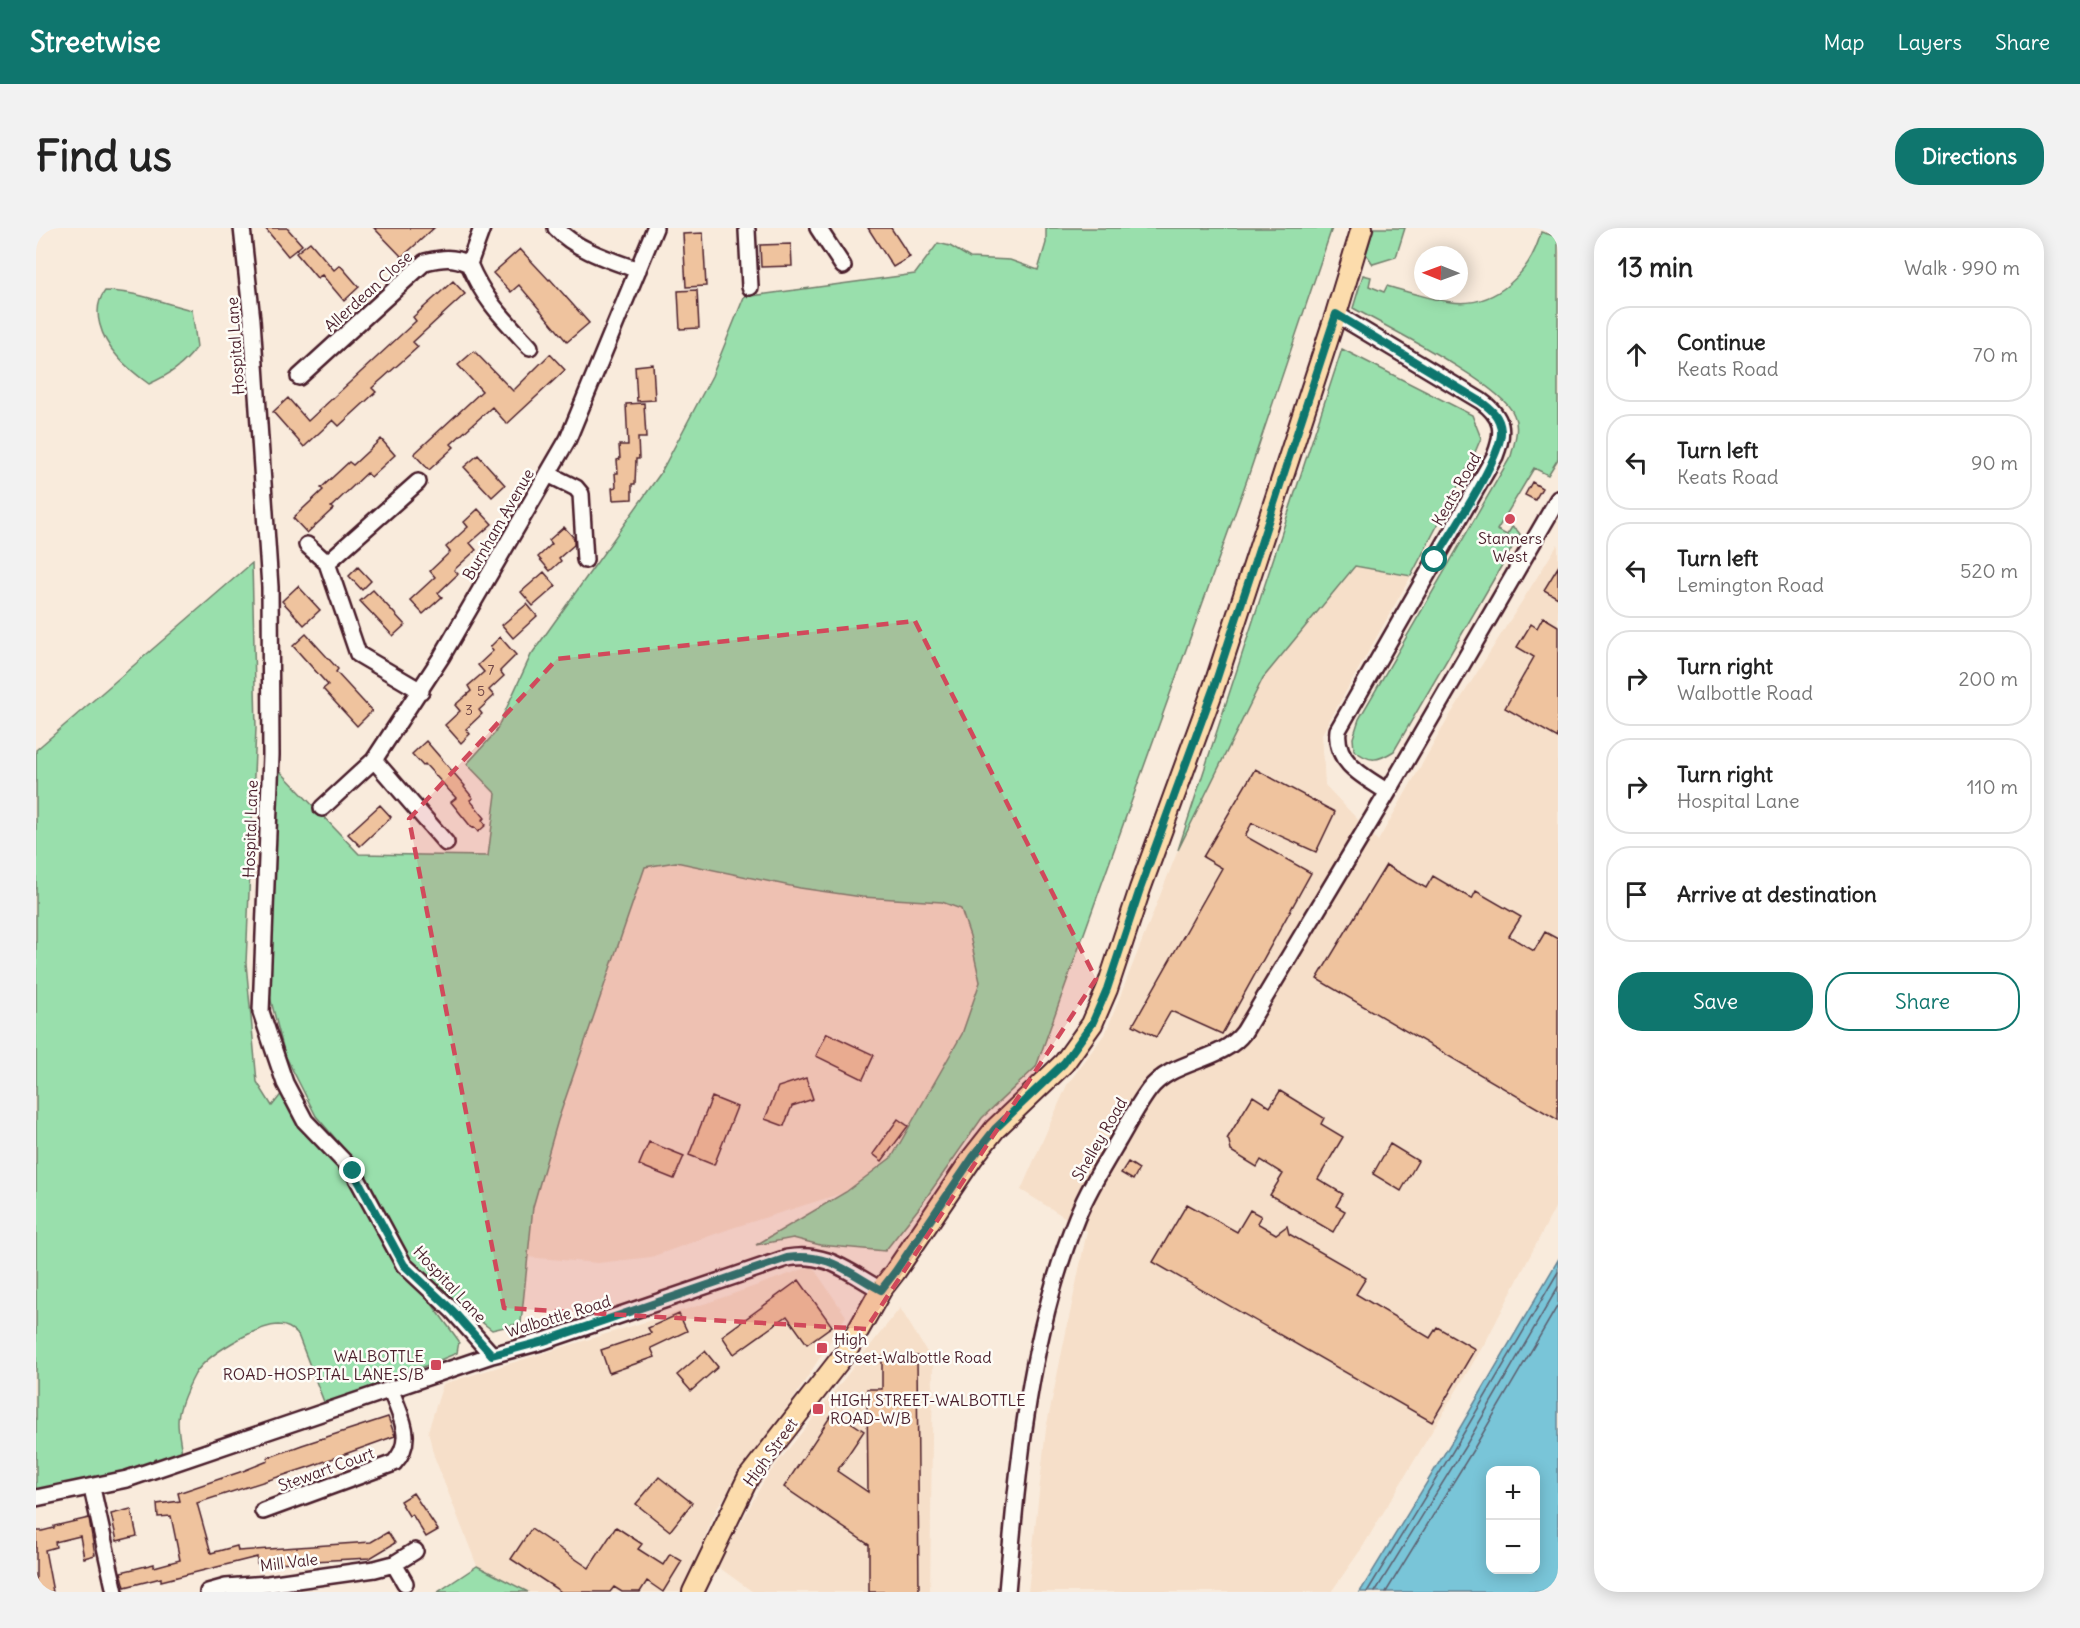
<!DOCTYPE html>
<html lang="en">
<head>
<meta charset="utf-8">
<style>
	:root { --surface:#fff; --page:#f2f2f2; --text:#222; --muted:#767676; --line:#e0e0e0; --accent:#0f766e }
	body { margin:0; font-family:Delius,sans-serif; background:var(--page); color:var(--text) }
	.controls { position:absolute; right:18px; bottom:18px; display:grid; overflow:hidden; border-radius:12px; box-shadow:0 3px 15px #0003 }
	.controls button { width:54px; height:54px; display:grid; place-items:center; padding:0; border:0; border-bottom:2px solid var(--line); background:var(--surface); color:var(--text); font:30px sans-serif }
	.compass { position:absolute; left:1378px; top:18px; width:54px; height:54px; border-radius:50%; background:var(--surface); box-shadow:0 3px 15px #0003; rotate:271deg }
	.stop { position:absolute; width:18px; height:18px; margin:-14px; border:4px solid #0f766e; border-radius:50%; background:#fff }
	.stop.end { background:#0f766e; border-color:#fff; box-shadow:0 2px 6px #0008 }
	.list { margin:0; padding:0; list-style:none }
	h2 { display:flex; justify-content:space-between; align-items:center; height:78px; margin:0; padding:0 24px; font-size:26px }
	h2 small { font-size:20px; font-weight:400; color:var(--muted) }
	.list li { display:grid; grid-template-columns:39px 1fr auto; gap:18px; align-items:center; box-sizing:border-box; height:96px; margin:0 12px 12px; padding:0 12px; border:2px solid var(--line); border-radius:24px }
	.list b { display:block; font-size:22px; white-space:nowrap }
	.list p { margin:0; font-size:20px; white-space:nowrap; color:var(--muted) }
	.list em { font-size:20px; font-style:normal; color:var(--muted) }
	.actions { display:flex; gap:12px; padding:18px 24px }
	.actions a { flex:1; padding:14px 0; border:2px solid var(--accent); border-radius:24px; text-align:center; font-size:21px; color:var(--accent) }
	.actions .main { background:var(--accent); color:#fff }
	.icon { flex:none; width:33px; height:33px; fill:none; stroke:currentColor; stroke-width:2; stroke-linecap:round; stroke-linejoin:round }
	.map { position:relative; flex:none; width:1522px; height:1364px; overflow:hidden; border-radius:24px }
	header { display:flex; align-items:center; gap:36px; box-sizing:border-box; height:84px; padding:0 30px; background:var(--accent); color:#fff }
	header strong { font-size:28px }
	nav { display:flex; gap:33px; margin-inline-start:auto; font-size:21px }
	.intro { display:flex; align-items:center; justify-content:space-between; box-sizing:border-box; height:144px; padding:0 36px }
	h1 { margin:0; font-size:42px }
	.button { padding:15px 27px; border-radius:24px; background:var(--accent); color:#fff; font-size:21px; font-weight:700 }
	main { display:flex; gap:36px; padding:0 36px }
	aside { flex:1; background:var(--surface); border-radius:24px; box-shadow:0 3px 15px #0003 }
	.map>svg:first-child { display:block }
	.built { fill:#f6dfc9 }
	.green { fill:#99dfac; stroke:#727f6c; stroke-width:1.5 }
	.water { fill:#79c5d8; stroke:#668393; stroke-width:1.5; fill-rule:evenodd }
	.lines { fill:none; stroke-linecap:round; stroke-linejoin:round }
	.shore { stroke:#5d6170; stroke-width:1.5 }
	.building { fill:#efc39e; stroke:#4a1f2b; stroke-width:1.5 }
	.minor-casing { stroke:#4a1f2b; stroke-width:20 }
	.major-casing { stroke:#4a1f2b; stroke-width:24 }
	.minor { stroke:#fdfcf7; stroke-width:15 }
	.major { stroke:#fcdcac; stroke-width:20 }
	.route { stroke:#0f766e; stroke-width:8 }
	.marked { fill:#d1495b; fill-opacity:0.2; stroke:#d1495b; stroke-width:4.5; stroke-dasharray:12 8; stroke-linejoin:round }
	.poi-dot { fill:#d1495b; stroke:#fdfcf7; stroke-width:2 }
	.labels { text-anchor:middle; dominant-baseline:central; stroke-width:5; stroke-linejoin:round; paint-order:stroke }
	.number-label { font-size:14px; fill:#734848 }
	.street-label { font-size:16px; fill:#4a1f2b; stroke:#fdfcf7 }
	.poi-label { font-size:16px; fill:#4a1f2b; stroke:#fdfcf7; text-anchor:start }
</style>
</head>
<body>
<header>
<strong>Streetwise</strong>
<nav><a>Map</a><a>Layers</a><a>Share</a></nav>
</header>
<div class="intro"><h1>Find us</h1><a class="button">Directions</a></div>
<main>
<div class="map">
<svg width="1522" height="1364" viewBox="0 0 1522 1364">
	<rect width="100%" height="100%" fill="#f9ebdc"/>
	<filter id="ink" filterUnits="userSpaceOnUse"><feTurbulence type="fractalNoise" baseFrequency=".0167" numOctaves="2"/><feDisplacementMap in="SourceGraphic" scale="12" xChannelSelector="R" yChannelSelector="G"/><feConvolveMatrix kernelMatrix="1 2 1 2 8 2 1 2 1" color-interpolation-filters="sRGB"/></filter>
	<g filter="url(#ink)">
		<!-- built -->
		<path class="built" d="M1522 316V974L1450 1113 1326 1320 1295 1364H992L1010 1201 1051 1003 985 962 1031 857 1070 804 1142 622 1227 450 1319 338 1375 348 1286 506 1289 557 1342 613 1413 489Z
			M640 634 707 648 826 669 906 674 925 681 934 708 944 754 926 806 856 929 810 964 696 1000 615 1029 562 1035 490 1029 497 979 522 892 609 639Z
			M776 1038 810 1088 740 1199 682 1278 646 1364H492L441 1338 398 1228 392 1203 407 1156 671 1075Z
			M864 1080 897 1134 894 1364H717L681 1338 729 1251Z"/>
		<!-- green -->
		<path class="green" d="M1010 0H1296L1213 246 1000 839 946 890 883 980 849 1023 784 1017 757 1010 720 1017 810 964 856 929 926 806 944 754 934 708 925 681 906 674 826 669 764 660 640 634 609 639 522 892 497 979 485 1095 456 1102 414 1070 376 1035 328 944 280 888 249 827 234 769 242 541 323 626 452 628 460 566 431 536 459 505 495 427 624 246 676 148 708 69 879 46 902 15 914 18 934 30 974 32 1002 42 1010 15Z
			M1338 0H1369L1360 29 1337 36 1330 26Z
			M1505 4 1522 9V231L1512 247 1498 240 1461 302 1471 307 1476 299 1480 301 1484 306 1358 523C1342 533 1334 535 1318 522L1317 510 1323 491 1475 228C1478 216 1484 200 1478 187 1467 157 1349 98 1317 80L1327 47 1335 49 1333 58 1348 64 1351 58C1372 64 1393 71 1415 74 1460 80 1495 44 1505 4Z
			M69 63C100 63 126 75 156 82L161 119C148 137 133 147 113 156 102 148 90 139 81 128 66 111 54 82 69 63Z
			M1306 121 1436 187 1445 210 1437 229 1375 348 1319 338 1227 450 1142 622Z
			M216 335 220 500 210 735 221 854 236 878 247 864 310 944 385 1061 423 1113 421 1125 290 1179 262 1107C257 1101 250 1097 242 1097 220 1098 170 1127 159 1146 152 1159 142 1180 142 1194 142 1205 145 1216 146 1227L26 1261 0 1266V522Z
			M441 1338 492 1364H402Z"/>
		<!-- water -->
		<path class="water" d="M1522 1032V1364H1324L1418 1210ZM1454 1242H1500V1342H1454Z"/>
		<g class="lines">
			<!-- shore -->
			<path class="shore" d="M1331 1364 1423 1213 1522 1044
				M1339 1364 1430 1217 1522 1059
				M1350 1364 1437 1222 1522 1077"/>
		</g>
		<!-- building -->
		<path class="building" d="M229 0H251L266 17 252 28Z
			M338 0H398L366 29Z
			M832 0H855L874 29 857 39Z
			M667 5 670 58 650 59 647 6Z
			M274 14 298 42 304 37 323 59 308 73 286 47 281 50 260 25Z
			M755 16 756 38 725 39 724 17Z
			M484 21 513 52 514 51 553 95 531 114 483 57 475 64 457 45Z
			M417 53 429 66 377 114 382 119 336 160 340 164 303 198 297 192 268 219 237 184 252 170 272 193 380 93 377 89Z
			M661 62 663 100 644 101 642 63Z
			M438 123 477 163 514 126 529 142 471 196 456 179 415 216 418 219 393 242 378 226 446 163 422 137Z
			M617 136 619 172 601 173 599 138Z
			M608 175 610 210H602L603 231H600L599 256H596V271L577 272 576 260 580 259 579 245H582L581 232 584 231 583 217H592L590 176Z
			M345 211 359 227 335 249 331 245 295 279 297 281 271 305 257 290 287 262 285 260 313 234 317 237Z
			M442 227 469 257 456 269 428 239Z
			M1496 254 1506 260 1499 272 1489 267Z
			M442 281 456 296 434 315 440 322 418 342 422 346 402 365 406 369 387 386 374 372 399 349 394 343 414 324 410 319 432 299 428 294Z
			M528 299 538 310V317L523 330 525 333 514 343 502 329 516 316 513 312Z
			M322 339 335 353 326 362 313 348Z
			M1522 339V370L1508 362Z
			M508 344 520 358 497 378 485 364Z
			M262 358 284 382 268 397 246 373Z
			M337 362 369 397 357 408 324 373Z
			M491 376 501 388 477 410 466 397Z
			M1507 389 1522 398V510L1469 480 1498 429 1481 419 1495 396 1501 400Z
			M270 406 302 441 300 444 336 483 321 498 287 461 292 457 257 418Z
			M464 409 480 427 464 443 468 448 453 462 458 468 443 482 446 486 430 501 434 506 425 515 409 497 424 483 419 477 435 463 432 458 448 444 442 437 457 423 454 419Z
			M390 513 429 558 428 559 437 570 434 572 449 590 446 592 450 597 442 604 438 599 436 600 415 574 420 570 389 536 387 538 376 526Z
			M1219 541 1299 584 1280 624 1216 595 1209 608 1275 645 1186 806 1135 783 1120 809 1097 797 1186 640 1167 629Z
			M344 577 355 589 324 618 312 606Z
			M1350 637 1390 660 1397 648 1436 671 1440 663 1485 689 1473 708 1498 723 1509 704 1522 711V892L1281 751Z
			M791 805 838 827 827 851 780 828Z
			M770 850 777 871 756 878 748 898 729 891 742 859Z
			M1244 863 1288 890 1285 896 1307 909 1282 951 1307 966 1300 978 1309 983 1297 1004 1234 967 1247 946 1225 932 1221 939 1195 923 1193 913 1191 911 1217 868 1234 879Z
			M676 869 701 879 678 937 653 927Z
			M862 891 872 898 846 933 837 926Z
			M613 914 648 928 638 951 603 937Z
			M1354 916 1382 933 1365 963 1337 946Z
			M1092 934 1103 941 1097 952 1085 945Z
			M1151 976 1201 1004 1214 982 1225 988 1221 995 1240 1006 1251 998 1253 1006 1330 1050 1320 1066 1394 1110 1401 1099 1439 1121 1396 1194 1117 1034Z
			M763 1052 796 1098 771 1116 751 1088 698 1126 686 1108Z
			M643 1086 651 1103 615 1120 619 1129 573 1145 565 1122 615 1105 612 1100Z
			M669 1123 682 1139 655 1163 641 1147Z
			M881 1128 883 1364H833V1317L748 1259 798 1183 828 1203 801 1243 832 1264 831 1161H846V1129Z
			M352 1189 359 1208 273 1239 161 1275 175 1325 201 1318 202 1323 335 1314 352 1304 359 1315 334 1330 221 1336V1329L125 1353V1350L89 1359 85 1344 118 1336V1339L144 1332 135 1288 122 1289 121 1276 144 1273 142 1265 207 1243 232 1233 231 1230 266 1217Z
			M623 1249 656 1275 634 1303 600 1276Z
			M377 1265 402 1302 390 1309 376 1286 373 1288 364 1273Z
			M95 1281 101 1308 81 1313 75 1286Z
			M53 1290 59 1327 48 1330 44 1308 19 1314 20 1319 9 1322 17 1364H0V1303H6L18 1300V1298Z
			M580 1299 606 1316 602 1321 627 1337 634 1326 646 1333 627 1364 611 1353 604 1364H586L578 1359 574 1364H525L475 1331 495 1301 553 1340Z"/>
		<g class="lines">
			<!-- minor casing -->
			<g class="minor-casing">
				<path id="minor" d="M206 0 216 92 234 359 235 527 225 784 249 855 269 893 317 943 368 1037 417 1083 456 1127
					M520 0C540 22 574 32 602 42
					M782 0 807 38
					M711 2 714 59
					M433 36C448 72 468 91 494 119
					M1300 86 1445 173C1467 189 1469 203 1459 228L1302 502C1298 535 1329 549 1352 564
					M263 149 389 34C406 30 417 28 433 36L446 0
					M512 246 540 260 545 266 549 332
					M382 254 291 335 322 426 385 463
					M271 317 291 335
					M338 532 410 615
					M286 580 338 532 406 428 532 211 619 0
					M56 1260 79 1364
					M0 1270 91 1251 456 1127 508 1113 751 1030C790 1023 812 1044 845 1062
					M227 1283 358 1235C380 1211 364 1189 355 1162
					M358 1336 369 1355
					M172 1364 190 1359 232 1356 339 1341 358 1336 379 1323
					M971 1364C982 1237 993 1108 1041 989 1052 962 1067 938 1082 913 1092 896 1101 878 1113 862 1136 831 1185 835 1208 804L1352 564 1522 271"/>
			</g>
			<!-- major casing -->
			<g class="major-casing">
				<path id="major" d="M657 1364 712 1250 810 1124 845 1062 859 1044 937 929 959 901 1028 835 1056 796 1071 761 1104 661 1178 459 1300 86 1326 0"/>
			</g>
			<!-- minor -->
			<use href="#minor" class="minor"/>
			<!-- major -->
			<use href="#major" class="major"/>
		</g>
	</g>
	<g class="lines" filter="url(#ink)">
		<!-- route -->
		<path class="route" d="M317 943 368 1037 417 1083 456 1127 508 1113 751 1030C791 1024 812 1044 845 1062L859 1044 937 929 959 901 1028 835 1056 796 1071 761 1104 661 1178 459 1300 86 1444 173C1455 181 1464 188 1465 203 1467 227 1414 307 1399 332"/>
	</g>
	<!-- marked area -->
	<path class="marked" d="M879 393 1060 751 830 1101 468 1080 373 591 521 431Z"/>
	<!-- markers -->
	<g class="poi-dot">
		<circle cx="1474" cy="291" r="6"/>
		<rect x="780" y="1114" width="12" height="12" rx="3"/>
		<rect x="394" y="1131" width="12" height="12" rx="3"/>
		<rect x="776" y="1175" width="12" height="12" rx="3"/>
	</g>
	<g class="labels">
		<!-- number labels -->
		<g class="number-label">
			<text x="455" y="442">7</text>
			<text x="445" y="463">5</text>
			<text x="433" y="482">3</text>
		</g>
		<!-- street labels -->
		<g class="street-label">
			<text transform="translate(332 63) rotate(-42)">Allerdean Close</text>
			<text transform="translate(199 118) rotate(-94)">Hospital Lane</text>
			<text transform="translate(1420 261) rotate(-60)">Keats Road</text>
			<text transform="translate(462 296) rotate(-60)">Burnham Avenue</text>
			<text transform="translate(214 601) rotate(-88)">Hospital Lane</text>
			<text transform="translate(1063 911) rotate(-60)">Shelley Road</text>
			<text transform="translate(414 1056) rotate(47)">Hospital Lane</text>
			<text transform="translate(522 1088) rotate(-17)">Walbottle Road</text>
			<text transform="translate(734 1224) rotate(-54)">High Street</text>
			<text transform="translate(290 1241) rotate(-20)">Stewart Court</text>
			<text transform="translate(253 1334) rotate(-7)">Mill Vale</text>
		</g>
		<!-- poi labels -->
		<g class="poi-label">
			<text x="1474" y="310" text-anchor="middle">Stanners<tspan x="1474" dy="18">West</tspan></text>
			<text x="798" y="1111">High<tspan x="798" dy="18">Street-Walbottle Road</tspan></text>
			<text x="388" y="1128" text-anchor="end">WALBOTTLE<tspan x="388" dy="18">ROAD-HOSPITAL LANE-S/B</tspan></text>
			<text x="794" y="1172">HIGH STREET-WALBOTTLE<tspan x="794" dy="18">ROAD-W/B</tspan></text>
		</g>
	</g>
</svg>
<div class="controls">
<button>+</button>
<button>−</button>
</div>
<svg class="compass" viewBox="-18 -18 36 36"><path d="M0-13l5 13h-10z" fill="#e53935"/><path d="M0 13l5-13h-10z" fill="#767676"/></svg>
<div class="stop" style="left:1399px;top:332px"></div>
<div class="stop end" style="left:317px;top:943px"></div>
</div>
<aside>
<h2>13 min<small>Walk · 990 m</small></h2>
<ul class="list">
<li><svg class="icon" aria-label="ahead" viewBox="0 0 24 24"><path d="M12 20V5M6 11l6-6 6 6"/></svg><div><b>Continue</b><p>Keats Road</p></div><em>70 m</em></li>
<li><svg class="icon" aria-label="left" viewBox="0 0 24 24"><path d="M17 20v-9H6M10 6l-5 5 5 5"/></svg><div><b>Turn left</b><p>Keats Road</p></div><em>90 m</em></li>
<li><svg class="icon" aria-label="left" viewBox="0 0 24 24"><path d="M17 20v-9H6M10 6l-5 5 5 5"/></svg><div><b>Turn left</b><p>Lemington Road</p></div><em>520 m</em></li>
<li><svg class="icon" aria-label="right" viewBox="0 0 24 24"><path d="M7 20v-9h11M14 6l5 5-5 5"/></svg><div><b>Turn right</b><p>Walbottle Road</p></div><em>200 m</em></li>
<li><svg class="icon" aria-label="right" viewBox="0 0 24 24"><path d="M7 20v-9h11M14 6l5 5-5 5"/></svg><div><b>Turn right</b><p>Hospital Lane</p></div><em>110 m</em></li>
<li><svg class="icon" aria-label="arrive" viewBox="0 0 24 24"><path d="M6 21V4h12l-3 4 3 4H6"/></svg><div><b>Arrive at destination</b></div></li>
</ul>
<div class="actions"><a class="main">Save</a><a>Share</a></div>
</aside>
</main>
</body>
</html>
